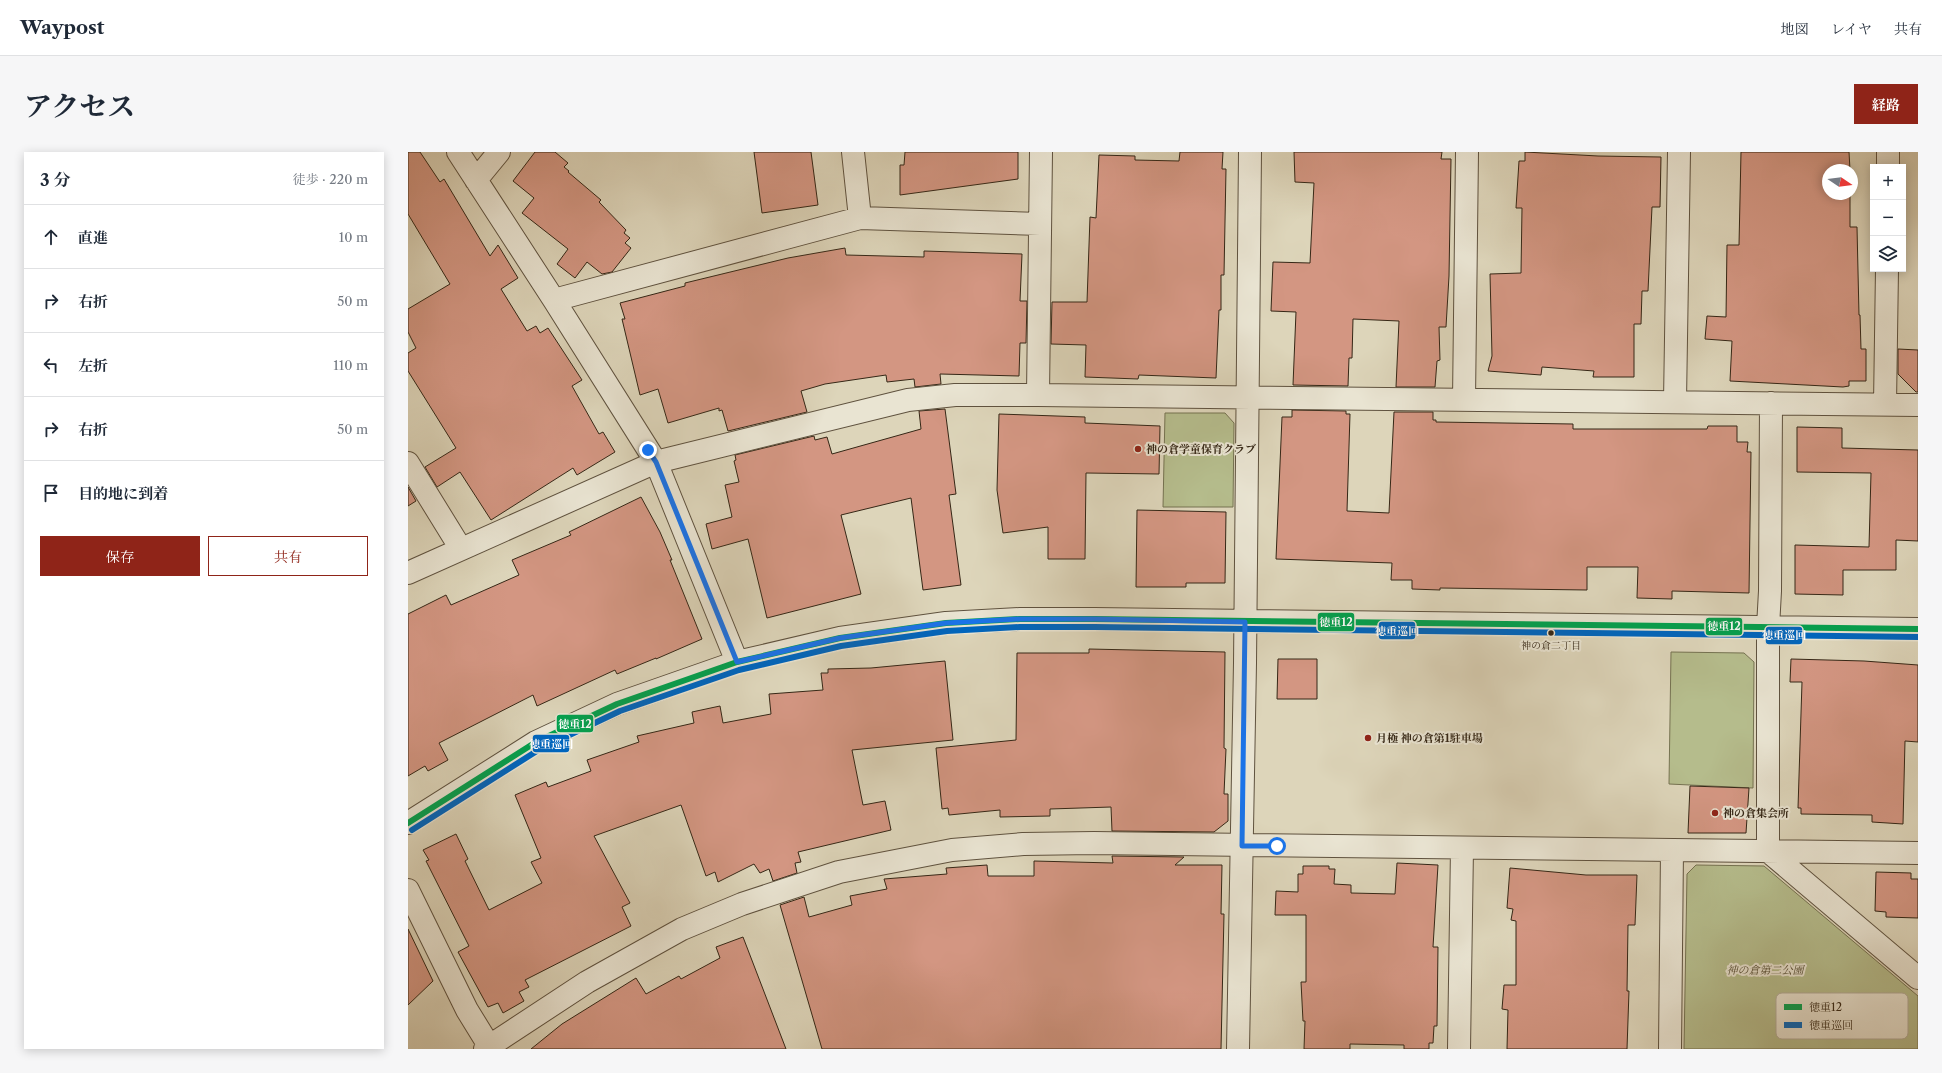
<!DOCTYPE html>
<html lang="ja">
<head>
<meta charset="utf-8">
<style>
	:root { --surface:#fff; --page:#f6f6f7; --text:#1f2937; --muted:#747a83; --line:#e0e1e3; --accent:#8f2418 }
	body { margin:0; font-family:"Libre Caslon Text","Noto Serif JP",serif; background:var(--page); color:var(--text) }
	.controls { position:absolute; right:12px; top:12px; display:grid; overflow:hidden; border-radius:0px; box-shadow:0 2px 10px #0003 }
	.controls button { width:36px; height:36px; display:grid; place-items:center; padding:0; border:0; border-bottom:1px solid var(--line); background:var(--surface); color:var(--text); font:20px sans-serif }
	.compass { position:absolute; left:1414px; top:12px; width:36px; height:36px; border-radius:50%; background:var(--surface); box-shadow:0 2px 10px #0003; rotate:103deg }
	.stop { position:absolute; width:12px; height:12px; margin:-9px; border:3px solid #1a73e8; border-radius:50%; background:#fff }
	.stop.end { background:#1a73e8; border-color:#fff; box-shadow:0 1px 4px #0008 }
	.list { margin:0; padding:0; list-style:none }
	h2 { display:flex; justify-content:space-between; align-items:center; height:52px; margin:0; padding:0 16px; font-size:17px }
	h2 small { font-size:13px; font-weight:400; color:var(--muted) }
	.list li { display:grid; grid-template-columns:26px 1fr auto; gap:12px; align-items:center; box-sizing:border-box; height:64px; padding:0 16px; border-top:1px solid var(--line) }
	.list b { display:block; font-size:15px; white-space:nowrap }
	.list em { font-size:13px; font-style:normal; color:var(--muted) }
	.actions { display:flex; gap:8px; padding:12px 16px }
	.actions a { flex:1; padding:9px 0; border:1px solid var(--accent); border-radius:0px; text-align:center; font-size:14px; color:var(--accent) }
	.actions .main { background:var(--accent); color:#fff }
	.icon { flex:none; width:22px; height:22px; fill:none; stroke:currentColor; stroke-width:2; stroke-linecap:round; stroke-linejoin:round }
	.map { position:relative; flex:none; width:1510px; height:897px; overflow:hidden; border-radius:0px }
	header { display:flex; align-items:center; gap:24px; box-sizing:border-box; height:56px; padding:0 20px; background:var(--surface); border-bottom:1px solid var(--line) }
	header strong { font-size:19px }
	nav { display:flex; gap:22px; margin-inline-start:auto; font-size:14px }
	.intro { display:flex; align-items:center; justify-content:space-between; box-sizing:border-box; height:96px; padding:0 24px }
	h1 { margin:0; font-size:28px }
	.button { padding:10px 18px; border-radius:0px; background:var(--accent); color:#fff; font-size:14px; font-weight:700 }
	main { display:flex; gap:24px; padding:0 24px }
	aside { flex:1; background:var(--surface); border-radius:0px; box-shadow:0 2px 10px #0003 }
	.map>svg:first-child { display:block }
	.green { fill:#b5bc8c; stroke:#757251 }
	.building { fill:#d39682; stroke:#352716 }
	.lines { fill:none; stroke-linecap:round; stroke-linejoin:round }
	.minor-casing { stroke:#5f523f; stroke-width:24 }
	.minor { stroke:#e9e4d2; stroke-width:22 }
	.bus-1-casing { stroke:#e9e4d2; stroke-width:9 }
	.bus-2-casing { stroke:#e9e4d2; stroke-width:9 }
	.bus-1 { stroke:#03a04e; stroke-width:6 }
	.bus-2 { stroke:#0065bd; stroke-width:6 }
	.route { stroke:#1a73e8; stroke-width:5 }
	.poi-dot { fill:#8f2418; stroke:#e9e4d2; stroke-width:1.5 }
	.bus-dot { fill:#352716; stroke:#e9e4d2; stroke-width:1.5 }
	.labels { text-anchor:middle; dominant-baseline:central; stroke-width:4; stroke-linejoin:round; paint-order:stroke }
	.bus-label { font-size:10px; fill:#352716; stroke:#e9e4d2 }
	.poi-label { font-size:11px; font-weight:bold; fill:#352716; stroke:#e9e4d2; text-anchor:start }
	.park-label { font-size:11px; font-style:italic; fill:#554c34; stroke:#e9e4d2 }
	.key { fill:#e9e4d2; stroke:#b3ab9a; stroke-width:1 }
	.key-label { font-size:11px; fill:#352716 }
	.line-badge { stroke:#e9e4d2; stroke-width:1.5 }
	.badge-label { font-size:11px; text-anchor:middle; font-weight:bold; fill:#fff }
</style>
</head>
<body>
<header>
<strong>Waypost</strong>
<nav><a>地図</a><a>レイヤ</a><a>共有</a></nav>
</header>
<div class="intro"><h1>アクセス</h1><a class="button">経路</a></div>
<main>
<aside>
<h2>3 分<small>徒歩 · 220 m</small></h2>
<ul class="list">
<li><svg class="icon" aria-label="ahead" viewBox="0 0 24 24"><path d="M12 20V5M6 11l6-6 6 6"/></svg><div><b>直進</b></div><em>10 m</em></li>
<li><svg class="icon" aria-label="right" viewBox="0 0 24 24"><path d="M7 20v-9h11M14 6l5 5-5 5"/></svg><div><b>右折</b></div><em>50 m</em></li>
<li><svg class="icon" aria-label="left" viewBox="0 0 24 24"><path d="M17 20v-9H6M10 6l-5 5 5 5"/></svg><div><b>左折</b></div><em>110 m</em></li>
<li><svg class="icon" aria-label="right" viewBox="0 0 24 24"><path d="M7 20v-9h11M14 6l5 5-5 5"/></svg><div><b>右折</b></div><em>50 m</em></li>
<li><svg class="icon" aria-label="arrive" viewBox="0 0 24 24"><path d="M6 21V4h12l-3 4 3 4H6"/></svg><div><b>目的地に到着</b></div></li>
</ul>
<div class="actions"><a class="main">保存</a><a>共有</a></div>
</aside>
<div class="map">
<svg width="1510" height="897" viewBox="0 0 1510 897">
	<rect width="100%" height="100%" fill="#ddd5ba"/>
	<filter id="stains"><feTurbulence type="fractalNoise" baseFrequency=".005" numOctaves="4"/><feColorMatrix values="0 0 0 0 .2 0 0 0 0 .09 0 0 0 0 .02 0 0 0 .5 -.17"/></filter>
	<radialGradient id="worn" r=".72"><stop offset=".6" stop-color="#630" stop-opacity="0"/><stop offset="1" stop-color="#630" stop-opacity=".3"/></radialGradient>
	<!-- green -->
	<path class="green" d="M757 261H817L826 271 825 355H755Z
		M1263 500 1336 501 1346 510 1345 636 1261 632Z
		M1288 713 1356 714 1510 844V897H1276L1279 722Z"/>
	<!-- building -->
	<path class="building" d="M0 0H12L32 30 36 27 82 104 90 93 110 126 93 137 119 179 128 174 132 181 140 176 174 228 164 234 191 282 195 280 207 300 169 323 165 316 83 368 52 320 29 335 17 315 48 296 0 219V201L8 196 0 180V157L42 132 0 62Z
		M127 0H147L160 11 156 15 161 19 160 20 193 48 191 50 218 78 216 81 222 86 217 91 223 96 204 120 194 122 179 110 167 126 149 112 160 97 114 61 126 46 105 29Z
		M346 0H403L410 53 354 61Z
		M497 0H610V27L492 43V13H496Z
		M772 0H815L814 17H818L816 123H813V158H811L808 226 731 223 730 227 677 225 678 193 643 192 644 150H679L682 65 688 66 691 3 727 4V8L771 9Z
		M886 0H1034L1033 7H1043L1041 124 1038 175H1031L1032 208 1029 209 1027 235H988L991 169 945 167 944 206H941L940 234 885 233 888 160 863 159 865 110 902 111 906 31 887 30Z
		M1117 0 1190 4 1253 5 1252 55H1244L1240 139H1234L1233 172H1226V225H1185L1186 219 1134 215 1133 223 1080 219 1084 204 1082 122 1113 121 1114 56H1108L1111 9H1117Z
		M1333 0H1441L1442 18H1420V42H1442V75H1449L1451 163H1452L1453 197H1458V229H1441V234L1435 235 1322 229 1324 189 1297 187 1299 164 1318 165 1319 93H1331Z
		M437 96 438 103 516 105V99L614 102 612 149H619L618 191H612L611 224 532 222 533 232 507 235 506 227 479 230 478 223 417 232 393 239 399 260 320 279 314 258 311 259V256L260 271 250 237 232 243 214 167H217L212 151 277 134V131L380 106Z
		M1490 197 1510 198V240H1508L1490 222Z
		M537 257 548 342 541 343 553 433 515 438 503 346 433 363 453 442 359 466 340 387 304 397 298 372 324 365 317 333 331 330 326 309 328 308 327 303 406 284 407 288 419 285 424 302 513 277 511 259Z
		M884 258 938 259V262H942L939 359 981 361 986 260H1025V268H1028V270L1165 272V277H1299L1300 274H1329V290H1340L1339 300H1343L1341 441 1264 439V447L1229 446 1230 415H1179V438L1032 436V438L1004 437V428H983L984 411 868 407 874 265H884Z
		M591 262 677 265V271L752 274 751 322 678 321 677 407H640V375L595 381 589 338Z
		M1389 275 1434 276V296L1510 298V389L1488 388V418H1435V443L1387 442V393L1461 395 1463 321 1389 320Z
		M0 335 8 349 0 354Z
		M233 345 252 380 264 408H262L294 487 248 507V506L209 522 207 518 129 554 125 543 31 591 40 608 20 619 17 614 0 624V462L38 443 43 453 111 423 104 408 163 383 161 380Z
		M729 358 818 360 817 431H778V435H728Z
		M681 497 817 500 816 596 818 597 816 642H820V669L806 680 704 679 703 655 642 657V664L592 665V658L541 663 540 656 534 657 528 596 608 588 609 501H681Z
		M870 507H909V547H869Z
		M1383 507 1456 509 1510 513V590L1497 589 1495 672 1464 670V663L1393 662V656H1390L1394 530H1382Z
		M537 509 545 588 444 598 455 653 477 649 483 678 390 700 393 710 387 711 389 721 365 729 361 717 352 721 346 712 310 730 307 720 298 724 273 653 186 684 222 751 214 755 223 774 117 828 121 835 111 840 116 849 95 861 90 851 80 855 50 800 61 794 18 709 21 708 15 698 48 682 60 707 57 709 81 758 134 731 123 710 133 706 107 643 138 630 140 635 183 619 179 608 231 590 229 584 286 571 284 560 312 554 315 571 363 562 361 542 415 538 413 521H420V517L463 516Z
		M1282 634 1341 636 1338 681H1280Z
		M704 704 776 705 767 713H814L813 762H816L813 897H414L372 753 396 745 401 765 444 753 442 744 479 737 476 727 539 722 538 716 579 713 580 724H626V709L705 711Z
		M989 711 1030 713 1025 795H1030L1029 874H1026L1025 891H1021V897H996V893L942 892V897H896L897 869H895L893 830H898V763H867L868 739 890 740V722H895V714H921V717H927L926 732 943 733V741L987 742Z
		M1102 716 1178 723H1229L1227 773H1220L1219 839H1221L1219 897H1099L1100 858 1094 857 1096 833H1108V769L1103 768 1105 757 1099 756Z
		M1468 720 1503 721V727H1510V766L1478 765V760L1467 759Z
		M0 777 25 829 0 853Z
		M335 785 378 897H123L154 872 228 826 238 842 271 824 273 827 312 806 308 795Z"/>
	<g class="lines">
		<!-- minor casing -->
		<g class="minor-casing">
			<path id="minor" d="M50 0 146 148 248 310 329 510
				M445 0 452 66
				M1480 15V0
				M68 28 91 0
				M146 148 452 66 632 72
				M630 243 633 0
				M1056 248 1059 0
				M1267 249 1271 0
				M1363 251 1362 439 1360 475V699L1510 826
				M1477 252 1479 117
				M0 311 53 397
				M0 421 248 310 500 248 547 243H630L1510 253
				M0 671 128 590 209 552 329 510 432 486 538 471 612 467H686L1510 477
				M0 738 59 858 83 897
				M77 897 179 830 274 777 334 752 431 720 544 698 615 692 686 691 1510 701
				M830 897 837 511 842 0
				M1051 897 1054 696
				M1262 897 1264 698"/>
		</g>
		<!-- minor -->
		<use href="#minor" class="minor"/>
		<!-- bus-1 casing -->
		<g class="bus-1-casing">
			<path id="bus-1" d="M0 671 128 590 209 552 329 510 432 486 538 471 612 467H686L1510 477"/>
		</g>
		<!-- bus-2 casing -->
		<g class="bus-2-casing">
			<path id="bus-2" d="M4 678 132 597 212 559 331 518 433 494 539 479 612 475H686L1510 485"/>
		</g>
		<!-- bus-1 -->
		<use href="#bus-1" class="bus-1"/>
		<!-- bus-2 -->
		<use href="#bus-2" class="bus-2"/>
	</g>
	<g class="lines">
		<!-- route -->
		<path class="route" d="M240 298 248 310 329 510 432 486 538 471 612 467H686L837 470 834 694H869"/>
	</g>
	<!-- markers -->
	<g class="poi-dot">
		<circle cx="730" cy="297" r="4"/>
		<circle cx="960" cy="586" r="4"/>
		<circle cx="1307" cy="661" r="4"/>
	</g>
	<circle class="bus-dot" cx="1143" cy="481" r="3.5"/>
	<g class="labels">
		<!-- bus labels -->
		<g class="bus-label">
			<text x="1143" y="493">神の倉二丁目</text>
		</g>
		<!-- poi labels -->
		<g class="poi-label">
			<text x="738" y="297">神の倉学童保育クラブ</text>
			<text x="968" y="586">月極 神の倉第1駐車場</text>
			<text x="1315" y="661">神の倉集会所</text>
		</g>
		<!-- park labels -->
		<g class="park-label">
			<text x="1357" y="818">神の倉第二公園</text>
		</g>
	</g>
	<!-- legend -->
	<rect x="1368" y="841" width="132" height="46" rx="6" class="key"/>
	<rect x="1376" y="852" width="18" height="6" fill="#03a04e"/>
	<rect x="1376" y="870" width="18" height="6" fill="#0065bd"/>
	<g class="key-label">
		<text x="1401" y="859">徳重12</text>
		<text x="1401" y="877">徳重巡回</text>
	</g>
	<g class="line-badge">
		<rect x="909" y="460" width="38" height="20" rx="4" fill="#03a04e"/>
		<rect x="1297" y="465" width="38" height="19" rx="4" fill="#03a04e"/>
		<rect x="970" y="469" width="38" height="19" rx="4" fill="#0065bd"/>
		<rect x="1357" y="474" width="38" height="19" rx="4" fill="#0065bd"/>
		<rect x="148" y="562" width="38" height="19" rx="4" fill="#03a04e"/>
		<rect x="124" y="582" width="38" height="19" rx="4" fill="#0065bd"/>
	</g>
	<g class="badge-label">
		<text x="928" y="474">徳重12</text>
		<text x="1316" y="478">徳重12</text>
		<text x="989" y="483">徳重巡回</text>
		<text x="1376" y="487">徳重巡回</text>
		<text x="167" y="576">徳重12</text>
		<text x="143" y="596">徳重巡回</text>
	</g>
	<rect width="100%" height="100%" filter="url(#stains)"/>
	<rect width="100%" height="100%" fill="url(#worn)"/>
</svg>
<div class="controls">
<button>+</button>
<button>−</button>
<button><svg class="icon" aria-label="layers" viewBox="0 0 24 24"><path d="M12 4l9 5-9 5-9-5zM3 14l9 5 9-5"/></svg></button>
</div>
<svg class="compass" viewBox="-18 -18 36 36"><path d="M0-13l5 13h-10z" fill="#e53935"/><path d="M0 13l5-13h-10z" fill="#747a83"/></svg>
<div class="stop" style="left:869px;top:694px"></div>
<div class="stop end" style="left:240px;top:298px"></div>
</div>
</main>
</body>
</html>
